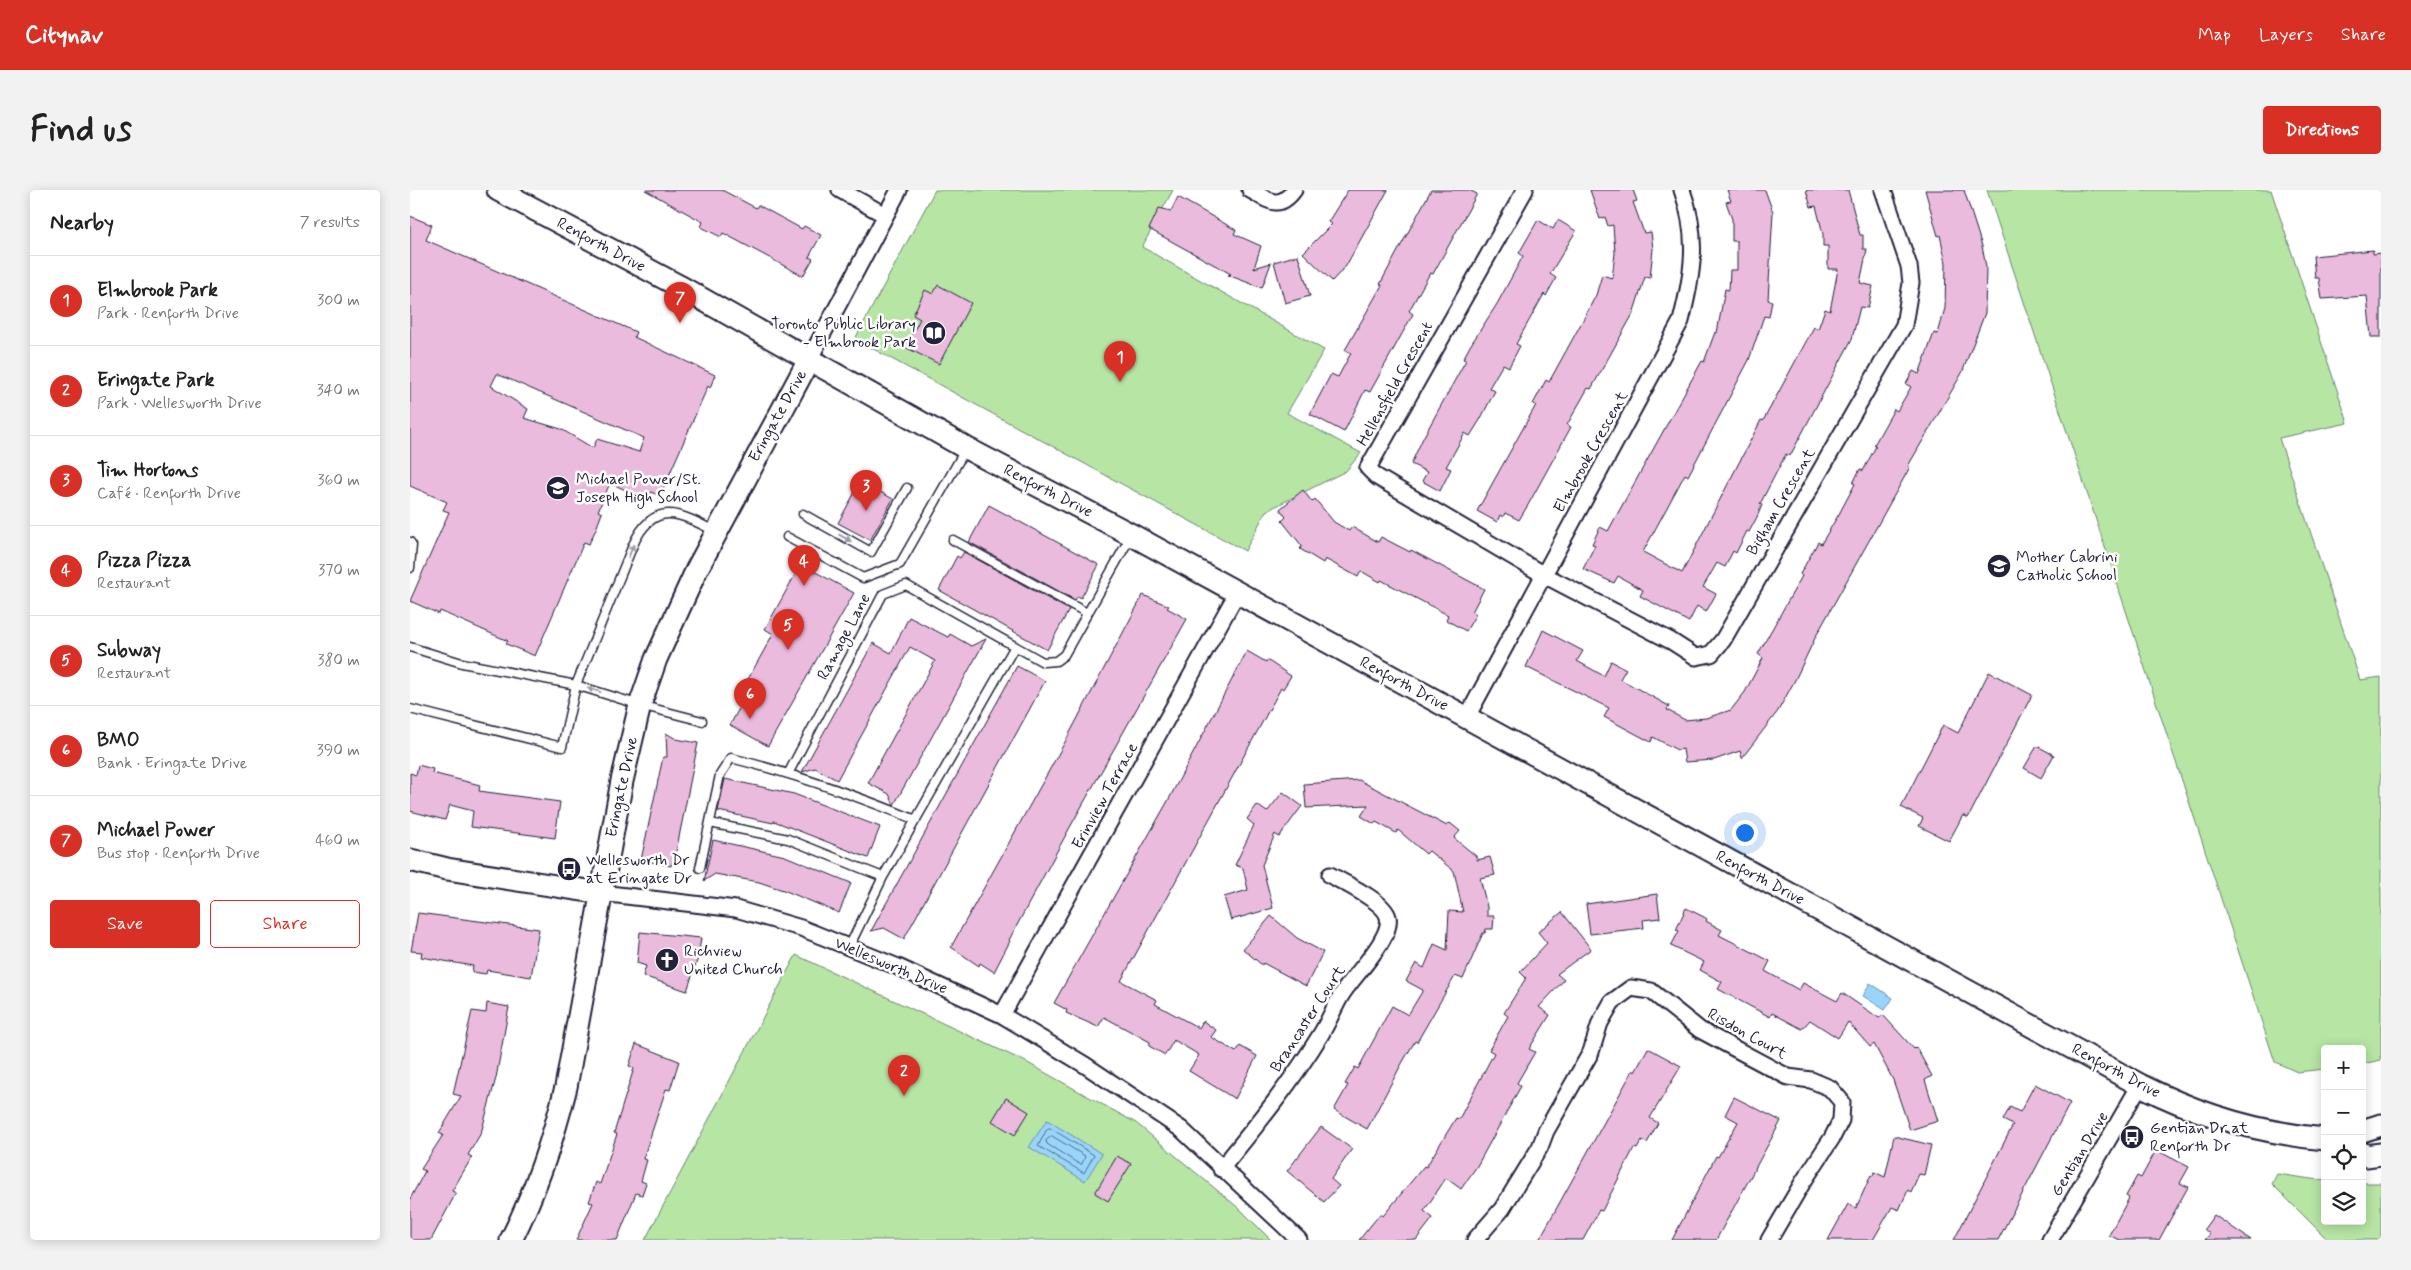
<!DOCTYPE html>
<html lang="en">
<head>
<meta charset="utf-8">
<style>
	:root { --surface:#fff; --page:#f2f2f2; --text:#222; --muted:#767676; --line:#e0e0e0; --accent:#d93025 }
	body { margin:0; font-family:Mynerve,sans-serif; background:var(--page); color:var(--text) }
	.controls { position:absolute; right:15px; bottom:15px; display:grid; overflow:hidden; border-radius:5px; box-shadow:0 2px 12px #0003 }
	.controls button { width:45px; height:45px; display:grid; place-items:center; padding:0; border:0; border-bottom:1px solid var(--line); background:var(--surface); color:var(--text); font:25px sans-serif }
	.you { position:absolute; left:1334px; top:642px; width:18px; height:18px; margin:-12px; border:4px solid #fff; border-radius:50%; background:#1a73e8; box-shadow:0 0 0 8px #1a73e833 }
	.badge { display:grid; place-items:center; width:32px; height:32px; border-radius:50%; background:var(--accent); color:#fff; font-size:16px; font-weight:700 }
	.pin { position:absolute; translate:-50% -41px; filter:drop-shadow(0 1px 2px #0008) }
	.pin::after { content:''; position:absolute; top:26px; width:18px; height:15px; background:inherit; clip-path:polygon(0 0,100% 0,50% 100%) }
	.list { margin:0; padding:0; list-style:none }
	h2 { display:flex; justify-content:space-between; align-items:center; height:65px; margin:0; padding:0 20px; font-size:21px }
	h2 small { font-size:16px; font-weight:400; color:var(--muted) }
	.list li { display:grid; grid-template-columns:32px 1fr auto; gap:15px; align-items:center; box-sizing:border-box; height:90px; padding:0 20px; border-top:1px solid var(--line) }
	.list b { display:block; font-size:19px; white-space:nowrap }
	.list p { margin:0; font-size:16px; white-space:nowrap; color:var(--muted) }
	.list em { font-size:16px; font-style:normal; color:var(--muted) }
	.actions { display:flex; gap:10px; padding:15px 20px }
	.actions a { flex:1; padding:11px 0; border:1px solid var(--accent); border-radius:5px; text-align:center; font-size:18px; color:var(--accent) }
	.actions .main { background:var(--accent); color:#fff }
	.icon { flex:none; width:28px; height:28px; fill:none; stroke:currentColor; stroke-width:2; stroke-linecap:round; stroke-linejoin:round }
	.map { position:relative; flex:none; width:1971px; height:1050px; overflow:hidden; border-radius:5px }
	header { display:flex; align-items:center; gap:30px; box-sizing:border-box; height:70px; padding:0 25px; background:var(--accent); color:#fff }
	header strong { font-size:24px }
	nav { display:flex; gap:28px; margin-inline-start:auto; font-size:18px }
	.intro { display:flex; align-items:center; justify-content:space-between; box-sizing:border-box; height:120px; padding:0 30px }
	h1 { margin:0; font-size:35px }
	.button { padding:12px 22px; border-radius:5px; background:var(--accent); color:#fff; font-size:18px; font-weight:700 }
	main { display:flex; gap:30px; padding:0 30px }
	aside { flex:1; background:var(--surface); border-radius:5px; box-shadow:0 2px 12px #0003 }
	.map>svg:first-child { display:block }
	.green { fill:#b6e5a4; stroke:#6c8470 }
	.water { fill:#99d5fa; stroke:#698dae }
	.lines { fill:none; stroke-linecap:round; stroke-linejoin:round }
	.shore { stroke:#526a87; stroke-width:1 }
	.building { fill:#eabbdd; stroke:#22223b; fill-rule:evenodd }
	.lane-casing { stroke:#22223b; stroke-width:11 }
	.street-casing { stroke:#22223b; stroke-width:19 }
	.secondary-casing { stroke:#22223b; stroke-width:25 }
	.lane { stroke:#fff; stroke-width:8 }
	.street { stroke:#fff; stroke-width:15 }
	.secondary { stroke:#fff; stroke-width:21 }
	.oneway { fill:#9c9ca7 }
	.labels { text-anchor:middle; dominant-baseline:central; stroke-width:5; stroke-linejoin:round; paint-order:stroke }
	.street-label { font-size:16px; fill:#22223b; stroke:#fff }
	.poi-label { font-size:16px; fill:#22223b; stroke:#fff; text-anchor:start }
</style>
</head>
<body>
<header>
<strong>Citynav</strong>
<nav><a>Map</a><a>Layers</a><a>Share</a></nav>
</header>
<div class="intro"><h1>Find us</h1><a class="button">Directions</a></div>
<main>
<aside>
<h2>Nearby<small>7 results</small></h2>
<ul class="list">
<li><span class="badge">1</span><div><b>Elmbrook Park</b><p>Park · Renforth Drive</p></div><em>300 m</em></li>
<li><span class="badge">2</span><div><b>Eringate Park</b><p>Park · Wellesworth Drive</p></div><em>340 m</em></li>
<li><span class="badge">3</span><div><b>Tim Hortons</b><p>Café · Renforth Drive</p></div><em>360 m</em></li>
<li><span class="badge">4</span><div><b>Pizza Pizza</b><p>Restaurant</p></div><em>370 m</em></li>
<li><span class="badge">5</span><div><b>Subway</b><p>Restaurant</p></div><em>380 m</em></li>
<li><span class="badge">6</span><div><b>BMO</b><p>Bank · Eringate Drive</p></div><em>390 m</em></li>
<li><span class="badge">7</span><div><b>Michael Power</b><p>Bus stop · Renforth Drive</p></div><em>460 m</em></li>
</ul>
<div class="actions"><a class="main">Save</a><a>Share</a></div>
</aside>
<div class="map">
<svg width="1971" height="1050" viewBox="0 0 1971 1050">
	<rect width="100%" height="100%" fill="#fff"/>
	<filter id="ink" filterUnits="userSpaceOnUse"><feTurbulence type="fractalNoise" baseFrequency=".02" numOctaves="2"/><feDisplacementMap in="SourceGraphic" scale="10" xChannelSelector="R" yChannelSelector="G"/><feConvolveMatrix kernelMatrix="1 2 1 2 8 2 1 2 1" color-interpolation-filters="sRGB"/></filter>
	<g filter="url(#ink)">
		<!-- green -->
		<path class="green" d="M525 0H763L732 57 914 160 877 223 951 263 936 281 856 321 835 361 445 149Z
			M1577 0H1861L1938 233 1869 248 1950 490 1971 487V870L1952 874V859H1915V879L1887 882 1865 872Z
			M386 765 616 872 726 933 831 1020 861 1050H235Z
			M1867 984 1915 991V1031H1952V993H1971V1050H1918L1862 994Z"/>
		<!-- water -->
		<path class="water" d="M1460 793 1483 808 1475 820 1453 806Z
			M637 930 692 964 675 991 619 957Z"/>
		<g class="lines">
			<!-- shore -->
			<path class="shore" d="M640 938 684 965 674 983 628 956 637 939Z
				M642 946 675 966 672 974H669L637 954 636 951Z"/>
		</g>
		<!-- building -->
		<path class="building" d="M235 0H312L346 18 348 15 392 39 394 36 411 45 399 67 403 69 393 86 313 43 311 47 291 37 293 32Z
			M938 0H978L936 76 922 91 893 63 922 34 918 32Z
			M1021 0H1059L1067 4 1023 84 1020 83 999 121 1003 124 960 202 955 200 934 242 900 224 921 184 928 187 941 163 935 160 972 95 970 94Z
			M1180 0H1223L1227 11 1223 12 1234 43 1241 42 1243 59 1240 88 1235 87 1223 124 1181 199 1178 198 1157 235 1161 237 1118 315 1109 330 1095 323 1093 327 1090 325 1087 332 1067 321 1126 215 1123 214 1136 190 1139 192 1173 130 1186 105 1192 85 1202 88 1205 63 1203 35 1198 36 1195 27 1190 29Z
			M1317 0H1355L1363 22 1358 110 1362 111 1359 127 1354 126 1339 170 1278 286 1275 284 1233 362 1272 383 1351 230 1353 231 1404 137 1408 139 1415 119 1420 121 1428 79H1418V56H1413V44L1406 16 1401 17 1396 0H1438L1450 45H1453V59H1457L1450 93 1463 96 1458 118 1450 117 1442 149 1380 266 1376 264 1350 314 1352 315 1347 327 1339 342 1337 341 1326 363 1323 361 1315 377 1307 373 1293 397 1306 404 1296 422 1287 416 1279 432 1230 406 1233 400 1208 386 1204 393 1173 379 1185 355 1182 354 1190 337 1198 341 1292 171 1294 172 1305 142 1307 143 1315 99 1319 100 1320 80H1327V51H1322V29L1316 12 1321 11Z
			M1515 0H1554L1572 56 1576 77 1575 123 1552 183 1498 276 1500 277 1406 446 1385 490 1368 521 1332 568 1330 561 1304 570 1275 572 1273 559 1267 560 1243 547 1241 552 1194 527 1199 518 1116 477 1133 440 1173 461 1167 471 1194 486 1201 471 1216 479 1210 489 1259 516 1257 520 1275 530 1296 528 1321 520 1335 502 1353 468 1348 464 1392 386 1390 384 1408 352 1411 354 1429 324 1445 294 1443 293 1450 279 1453 281 1466 256 1464 255 1484 219 1487 221 1501 197 1496 194 1503 181 1509 184 1524 143 1528 144 1535 118 1536 73 1530 45 1528 46Z
			M768 7 826 40 824 44 851 56 844 78 861 73 852 98 818 85 821 84 739 39 749 18 761 21Z
			M0 26 22 35 16 50 226 142 224 147 305 185 300 198 298 196 250 306 241 302 238 310 200 293 188 321 192 323 186 339 179 354 174 352 125 466 96 454 98 451 30 421 29 424 0 411 39 322 33 320 37 312 0 296ZM87 184 234 248 229 262 187 249 183 258 151 239 114 228 118 219 81 196Z
			M1128 30 1143 39 1148 30 1166 41 1140 84 1146 88 1136 106 1134 104 1106 154 1110 156 1099 177 1093 174 1079 198 1085 201 1070 230 1060 246 1055 243 1036 277 1041 279 1030 301 1012 291 1017 282 1001 274 1013 248 1056 170 1053 169 1060 156 1087 114 1113 66 1109 63Z
			M1963 60V64L1971 63V147H1961L1957 106 1912 109 1909 88H1905L1903 66Z
			M888 65 900 106 875 113 864 72Z
			M528 95 561 113 529 174 495 157 510 129 503 125 515 100 523 104Z
			M451 291 483 309 460 350 428 333Z
			M893 300 902 312 905 309 924 332 939 341 942 337 968 352 971 347 1000 362 1001 360 1074 399 1062 422 1066 424 1056 441 1036 430 1038 425 971 390 970 392 951 381 948 387 915 369 913 373 890 359 892 356 872 331 876 327 870 319Z
			M579 315 689 375 671 408 668 406 665 410 559 352Z
			M554 362 659 420 637 460 529 400 547 366 550 368Z
			M391 374 444 403 358 556 320 535 337 504 332 500 363 444 355 439Z
			M733 405 759 416 757 418 777 429 659 639 599 750 600 751 584 782 570 773 569 776 541 757 655 552Z
			M499 427 538 447 540 444 561 456 576 449 484 615 479 604 458 593 525 471 500 457 427 590 405 578 392 582 463 453 481 463Z
			M837 461 856 472 857 470 881 486 873 499 871 498 711 791 747 810 745 814 789 838 793 831 806 840 801 847 826 862 830 856 847 866 825 909 779 881 789 865 764 850 755 865 739 856 740 852 694 827 688 837 656 823 657 820 644 813 759 609Z
			M607 476 635 491 518 705 494 749 474 738 461 741Z
			M1579 482 1622 505 1558 628 1553 625 1539 651 1509 636 1513 628 1491 617 1533 535 1548 543Z
			M256 543 266 549 288 553 264 672H262L261 676 231 670 253 567H257Z
			M1627 556 1644 565 1631 588 1614 578Z
			M8 575 23 579 22 583 70 595 69 601 150 612 145 648 61 637 63 621 40 615 35 630 0 621V583L6 585Z
			M315 589 384 604 470 637 458 668 364 631 363 633 308 621Z
			M949 590 1037 636 1040 633 1050 641 1044 648 1066 666 1067 670 1080 667 1085 685 1070 688 1077 717V726H1084L1083 739H1076L1075 743H1073L1053 789 1045 786 1007 852 1005 851 991 875 957 939 924 920 938 895 935 894 945 877 948 879 982 816 998 825 1013 800 996 791 1006 773 1014 778 1024 754 1037 760 1039 721 1053 722 1044 681 1019 661 1016 664 988 640 986 643 966 632 964 634 951 626 958 615 896 618 894 594Z
			M873 602 892 616 869 647 865 644 852 675 863 718 821 730 814 707 838 700 833 678 825 675 844 635 837 629 847 615 857 622Z
			M303 650 375 666 441 693 429 723 376 701 349 692 305 684 294 691Z
			M1247 704 1250 728 1233 730 1234 738 1180 744 1176 714Z
			M1276 718 1294 727 1297 729 1296 731 1312 740 1309 745 1360 771 1355 781 1389 800 1393 793 1427 811 1432 803 1469 828 1473 825 1504 859 1506 857 1522 886 1515 890 1528 931 1500 940 1483 890 1464 854 1460 857 1438 832 1428 848 1400 830 1392 839 1362 823 1360 827 1308 799 1312 792 1290 780 1294 772 1261 756 1269 741 1266 740Z
			M1152 722 1181 759 1147 784 1154 790 1129 817 1140 825 1119 859 1125 862 1107 893 1111 896 1067 976 1051 999 1036 988 1014 1021 1023 1028 1006 1050H949L970 1024 973 1026 1014 976 1016 977 1046 928 1049 929 1084 863 1079 860 1098 826 1094 823 1116 788 1110 782 1137 753 1128 742Z
			M8 723 129 739 121 787 77 780 76 784 62 782 63 776 11 767 12 762 1 761Z
			M861 726 887 748 913 762 896 796 853 773 852 775 833 759Z
			M230 742 291 748 288 768 277 801 233 786 236 776 227 773Z
			M77 813 99 817 86 888 71 943 58 965 62 967 42 1001 46 1003 21 1050H0V1009L15 981 11 979 33 945 29 943 51 906 43 904 62 821 76 823Z
			M226 854 269 871 260 900 256 899 233 969 237 970 231 991 236 993 232 1005 226 1003 207 1050H166L183 1013 179 1012 186 992 190 994 207 944 204 943 224 878 219 876Z
			M1238 858 1271 876 1240 928 1248 933 1237 953 1232 950 1227 959 1224 958 1192 1021 1189 1020 1173 1050H1129L1223 880 1225 882Z
			M1625 894 1660 913 1588 1050H1544L1603 935 1593 930 1600 917 1610 922Z
			M1324 907 1371 931 1306 1050H1262L1306 966 1308 967 1328 932 1315 925Z
			M596 908 619 922 605 945 582 931Z
			M911 937 942 959 921 989 929 996 914 1012 877 981Z
			M1484 946 1521 955 1514 985 1509 984 1501 1002 1498 1000 1489 1020 1482 1017 1463 1050H1418L1438 1014 1446 1018 1461 985 1463 986 1464 982 1475 987Z
			M1746 960 1779 977 1770 993 1778 997 1749 1050H1709L1699 1045 1719 1008 1716 1006 1727 986 1731 988Z
			M707 966 721 974 698 1011 685 1003Z
			M1804 1025 1841 1050H1795L1800 1044 1794 1039Z"/>
		<g class="lines">
			<!-- lane casing -->
			<g class="lane-casing">
				<path id="lane" d="M393 324 461 362 497 298
					M377 347 453 388 490 374 555 260
					M543 350 677 423
					M0 352 2 355 0 378
					M0 457 52 473 166 495 152 557 0 519
					M292 531 230 515 166 495 223 355C244 309 270 323 306 342
					M379 582 473 404 496 395 633 472 646 471 654 465 721 346
					M300 633 378 649 473 687
					M290 678 310 585 321 568C385 584 445 605 506 630
					M439 757 473 687 605 456"/>
			</g>
			<!-- street casing -->
			<g class="street-casing">
				<path id="street" d="M430 0 475 25
					M840 0C858 10 869 21 884 0
					M1115 0 958 278 967 287 1134 385 1261 451 1286 467 1301 464 1313 450 1494 135 1501 93 1499 76 1473 0
					M399 170 489 0
					M1057 527 1271 131C1283 84 1289 47 1272 0
					M191 703 326 719 391 738 488 777 592 825 675 875 771 939 889 1050
					M592 825 827 403
					M811 979C846 936 882 892 911 844 919 831 924 817 932 804 943 786 983 748 978 727 974 711 934 693 920 685
					M1065 1050 1092 1019 1130 957 1136 941 1181 862 1190 833 1202 812 1221 798 1241 801 1290 840 1378 887 1401 890 1420 898 1432 912 1431 930 1422 948 1393 992 1359 1050
					M1640 1050 1730 895"/>
			</g>
			<!-- secondary casing -->
			<g class="secondary-casing">
				<path id="secondary" d="M88 0 269 96 556 258 722 345 1730 895C1789 925 1849 943 1915 949
					M0 670 37 679 191 703
					M1952 941 1971 935
					M1952 963 1956 966 1971 964
					M101 1050C126 1000 143 950 156 897L212 591 230 515 246 469 287 379 399 170"/>
			</g>
			<!-- lane -->
			<use href="#lane" class="lane"/>
			<!-- street -->
			<use href="#street" class="street"/>
			<!-- secondary -->
			<use href="#secondary" class="secondary"/>
		</g>
		<!-- one-way arrows -->
		<defs><path id="oneway-solid" d="M-6-.8H1V-3.2L6.5 0L1 3.2V.8H-6Z" transform="scale(1.25)"/></defs>
		<g class="oneway">
			<use href="#oneway-solid" transform="translate(435 348) rotate(29)"/>
			<use href="#oneway-solid" transform="translate(221 361) rotate(-68)"/>
			<use href="#oneway-solid" transform="translate(184 500) rotate(-163)"/>
		</g>
	</g>
	<!-- icons -->
	<defs>
		<g id="library-disc" transform="scale(1.25)"><circle r="9.5" fill="#22223b" stroke="#fff"/><path d="M-6-4Q-3-5.5-.7-3.5V5Q-3 3-6 4ZM6-4Q3-5.5 .7-3.5V5Q3 3 6 4Z" fill="#fff"/></g>
		<g id="school-disc" transform="scale(1.25)"><circle r="9.5" fill="#22223b" stroke="#fff"/><path d="M0-5L7-2L0 1L-7-2ZM-4 1L0 2.5L4 1V4Q0 6-4 4Z" fill="#fff"/></g>
		<g id="bus-disc" transform="scale(1.25)"><circle r="9.5" fill="#22223b" stroke="#fff"/><path d="M-5-6H5V4H4V6H2V4H-2V6H-4V4H-5ZM-3.5-4V0h7V-4ZM-3.5 1.2v1.5H-2V1.2ZM2 1.2v1.5H3.5V1.2Z" fill="#fff"/></g>
		<g id="church-disc" transform="scale(1.25)"><circle r="9.5" fill="#22223b" stroke="#fff"/><path d="M-1.2-6h2.4v3.5h3.3v2.4h-3.3V6h-2.4V-.1h-3.3v-2.4h3.3Z" fill="#fff"/></g>
	</defs>
	<g fill-rule="evenodd">
		<use href="#library-disc" x="524" y="143"/>
		<use href="#school-disc" x="148" y="298"/>
		<use href="#school-disc" x="1589" y="376"/>
		<use href="#bus-disc" x="159" y="679"/>
		<use href="#church-disc" x="257" y="770"/>
		<use href="#bus-disc" x="1722" y="947"/>
	</g>
	<g class="labels">
		<!-- street labels -->
		<g class="street-label">
			<text transform="translate(191 55) rotate(28)">Renforth Drive</text>
			<text transform="translate(985 194) rotate(-61)">Hellensfield Crescent</text>
			<text transform="translate(368 226) rotate(-61)">Eringate Drive</text>
			<text transform="translate(1181 262) rotate(-61)">Elmbrook Crescent</text>
			<text transform="translate(638 301) rotate(27)">Renforth Drive</text>
			<text transform="translate(1371 312) rotate(-60)">Bigham Crescent</text>
			<text transform="translate(434 447) rotate(-62)">Ramage Lane</text>
			<text transform="translate(994 494) rotate(28)">Renforth Drive</text>
			<text transform="translate(212 597) rotate(-78)">Eringate Drive</text>
			<text transform="translate(695 606) rotate(-61)">Erinview Terrace</text>
			<text transform="translate(1350 688) rotate(28)">Renforth Drive</text>
			<text transform="translate(481 776) rotate(23)">Wellesworth Drive</text>
			<text transform="translate(898 829) rotate(-57)">Brancaster Court</text>
			<text transform="translate(1337 844) rotate(29)">Risdon Court</text>
			<text transform="translate(1706 881) rotate(28)">Renforth Drive</text>
			<text transform="translate(1670 964) rotate(-59)">Gentian Drive</text>
		</g>
		<!-- poi labels -->
		<g class="poi-label">
			<text x="506" y="134" text-anchor="end">Toronto Public Library<tspan x="506" dy="18">- Elmbrook Park</tspan></text>
			<text x="166" y="289">Michael Power/St.<tspan x="166" dy="18">Joseph High School</tspan></text>
			<text x="1606" y="367">Mother Cabrini<tspan x="1606" dy="18">Catholic School</tspan></text>
			<text x="176" y="670">Wellesworth Dr<tspan x="176" dy="18">at Eringate Dr</tspan></text>
			<text x="274" y="761">Richview<tspan x="274" dy="18">United Church</tspan></text>
			<text x="1740" y="938">Gentian Dr at<tspan x="1740" dy="18">Renforth Dr</tspan></text>
		</g>
	</g>
</svg>
<div class="controls">
<button>+</button>
<button>−</button>
<button><svg class="icon" aria-label="locate" viewBox="0 0 24 24"><circle cx="12" cy="12" r="6"/><path d="M12 2v4M12 18v4M2 12h4M18 12h4"/></svg></button>
<button><svg class="icon" aria-label="layers" viewBox="0 0 24 24"><path d="M12 4l9 5-9 5-9-5zM3 14l9 5 9-5"/></svg></button>
</div>
<div class="you"></div>
<div class="pin badge" style="left:710px;top:192px">1</div>
<div class="pin badge" style="left:494px;top:906px">2</div>
<div class="pin badge" style="left:456px;top:321px">3</div>
<div class="pin badge" style="left:394px;top:396px">4</div>
<div class="pin badge" style="left:378px;top:460px">5</div>
<div class="pin badge" style="left:340px;top:529px">6</div>
<div class="pin badge" style="left:270px;top:133px">7</div>
</div>
</main>
</body>
</html>
